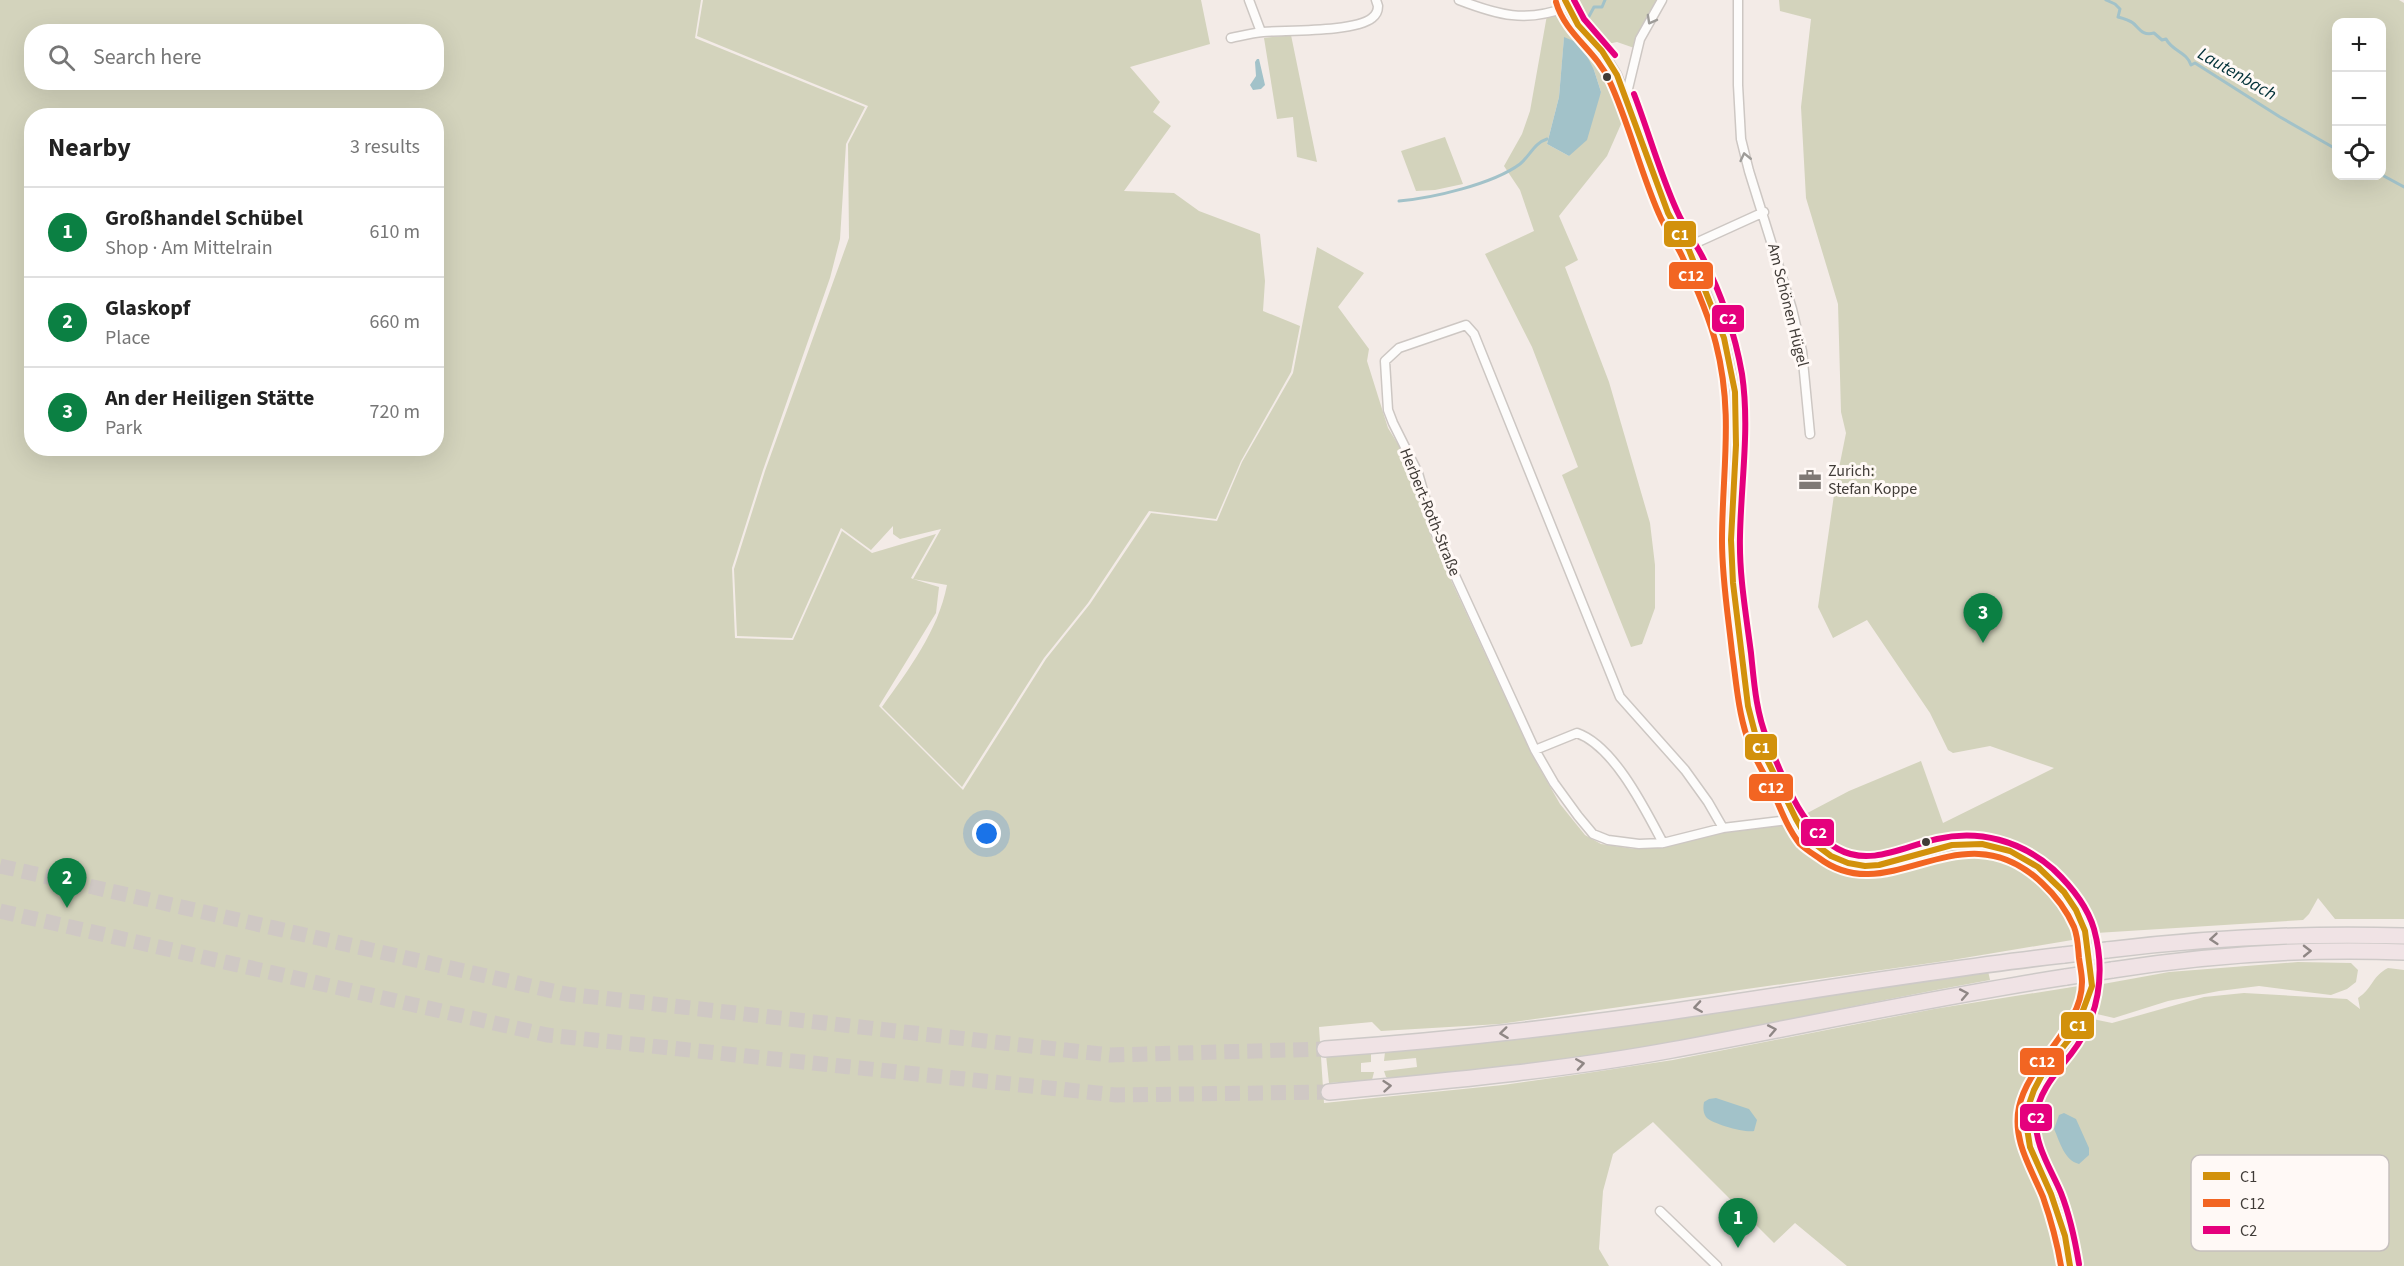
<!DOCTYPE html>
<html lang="en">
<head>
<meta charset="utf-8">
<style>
	:root { --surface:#fff; --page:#f6f6f6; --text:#222; --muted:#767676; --line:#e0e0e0; --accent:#0b8043 }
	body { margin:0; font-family:"Source Sans 3",sans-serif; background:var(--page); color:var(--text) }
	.controls { position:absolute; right:18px; top:18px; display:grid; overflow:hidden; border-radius:12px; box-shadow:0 6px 24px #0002 }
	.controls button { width:54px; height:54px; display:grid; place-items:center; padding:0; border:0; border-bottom:2px solid var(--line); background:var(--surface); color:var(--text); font:30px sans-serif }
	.you { position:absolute; left:987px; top:834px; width:21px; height:21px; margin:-15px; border:4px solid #fff; border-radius:50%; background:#1a73e8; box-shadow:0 0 0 9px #1a73e833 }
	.badge { display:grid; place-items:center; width:39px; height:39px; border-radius:50%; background:var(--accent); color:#fff; font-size:20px; font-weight:700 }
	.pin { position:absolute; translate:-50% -50px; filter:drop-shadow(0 2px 3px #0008) }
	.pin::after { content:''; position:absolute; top:32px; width:21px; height:18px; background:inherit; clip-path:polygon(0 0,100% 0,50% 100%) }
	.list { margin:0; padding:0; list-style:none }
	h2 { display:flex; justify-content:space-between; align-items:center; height:78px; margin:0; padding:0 24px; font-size:26px }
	h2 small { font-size:20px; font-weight:400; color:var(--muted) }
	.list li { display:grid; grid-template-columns:39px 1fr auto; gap:18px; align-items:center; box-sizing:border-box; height:90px; padding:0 24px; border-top:2px solid var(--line) }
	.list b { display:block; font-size:22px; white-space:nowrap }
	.list p { margin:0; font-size:20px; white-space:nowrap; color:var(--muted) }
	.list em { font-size:20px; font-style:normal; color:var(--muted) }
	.icon { flex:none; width:33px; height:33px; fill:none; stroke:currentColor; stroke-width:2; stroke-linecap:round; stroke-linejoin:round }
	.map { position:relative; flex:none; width:2404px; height:1266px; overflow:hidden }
	.search { position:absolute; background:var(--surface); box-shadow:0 6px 24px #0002; left:24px; top:24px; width:420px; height:66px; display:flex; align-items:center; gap:15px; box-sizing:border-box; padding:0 21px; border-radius:24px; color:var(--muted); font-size:22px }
	.panel { position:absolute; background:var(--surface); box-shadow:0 6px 24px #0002; left:24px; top:108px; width:420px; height:348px; border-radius:24px }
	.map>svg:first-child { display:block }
	.green { fill:#d3d3bc; fill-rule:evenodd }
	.water { fill:#a2c2c9 }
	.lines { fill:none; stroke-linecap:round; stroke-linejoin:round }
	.stream { stroke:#a2c2c9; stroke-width:3 }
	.motorway-tunnel { stroke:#cfc8c4; stroke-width:15; stroke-dasharray:15 8; stroke-linecap:butt }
	.minor-casing { stroke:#cdc7c3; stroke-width:11 }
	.motorway-casing { stroke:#cdc9c7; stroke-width:18 }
	.minor { stroke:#fdfcfb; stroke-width:8 }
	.motorway { stroke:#f0e3e5; stroke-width:15 }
	.motorway-bridge-casing { stroke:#cdc9c7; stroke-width:18; stroke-linecap:butt }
	.motorway-bridge { stroke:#f0e3e5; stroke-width:15 }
	.bus-1-casing { stroke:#fff9f6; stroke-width:10 }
	.bus-2-casing { stroke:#fff9f6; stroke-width:10 }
	.bus-3-casing { stroke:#fff9f6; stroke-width:10 }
	.bus-1 { stroke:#d2910b; stroke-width:6 }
	.bus-2 { stroke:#f26522; stroke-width:6 }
	.bus-3 { stroke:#e5007d; stroke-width:6 }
	.oneway { stroke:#9e9c99 }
	.oneway2 { stroke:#8f8785 }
	.bus-dot { fill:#403b37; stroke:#fff9f6; stroke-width:2 }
	.labels { text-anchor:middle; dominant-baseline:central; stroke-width:6; stroke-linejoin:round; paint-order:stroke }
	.street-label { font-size:16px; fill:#403b37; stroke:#fff9f6 }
	.poi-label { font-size:16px; fill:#403b37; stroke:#fff9f6; text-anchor:start }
	.water-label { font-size:18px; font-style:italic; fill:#003038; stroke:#fff9f6 }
	.key { fill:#fff9f6; stroke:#c6c0bd; stroke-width:1.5 }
	.key-label { font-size:16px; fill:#403b37 }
	.line-badge { stroke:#fff9f6; stroke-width:2 }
	.badge-label { font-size:16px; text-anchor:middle; font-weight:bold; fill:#fff }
</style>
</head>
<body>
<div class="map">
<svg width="2404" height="1266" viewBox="0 0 2404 1266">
	<rect width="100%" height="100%" fill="#f3ebe7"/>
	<!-- green -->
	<path class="green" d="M0 0H701L695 38 865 107 846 144 840 239 830 278 763 470 732 568 735 638 793 640 842 531 872 553 936 534 911 578 913 579 941 529 900 539 893 534V526L871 550 841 528 792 638 737 636 734 569 765 471 849 238 848 144 868 106 697 36 703 0H1201L1210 44 1130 67 1160 102 1153 112 1171 126 1124 191 1174 193 1199 211 1260 234 1265 281 1263 311 1300 326 1291 372 1241 461 1216 519 1149 511 1088 603 1044 658 962 787 882 707C909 669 938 631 947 585L913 579 939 587 936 613 879 706 963 790 1046 659 1090 604 1151 513 1217 521 1242 462 1293 373 1317 247 1364 273 1338 307 1369 349 1367 361 1388 428 1401 449 1416 483 1431 537 1532 755 1560 804 1585 835 1601 844 1635 849 1639 844 1723 828 1796 819 1849 791 1921 761 1943 823 2054 768 1990 746 1953 753 1948 750 1930 713 1867 620 1833 638 1818 607 1835 488 1846 433 1841 412 1838 304 1806 198 1801 107 1811 19 1780 11 1779 0H2399L2404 3V919H2335L2318 898 2309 914 2303 920 2096 933 2086 910H2076L2073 919 2078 939 1952 960 1500 1024 1381 1031 1372 1022 1319 1027 1324 1103 1503 1085 1574 1075 1673 1060 1934 1009 2085 985 2076 1021 2039 1068 2023 1095 2022 1123 2013 1127C2036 1164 2050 1202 2060 1244L2058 1245 2060 1266H1847L1795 1223 1774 1243 1653 1122 1613 1154 1603 1191 1599 1249 1609 1266H0ZM2336 22H2382V176H2336ZM32 32H436V82H32ZM32 116H436V448H32Z
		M1565 0H1665L1640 50 1617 42 1598 46 1629 106 1607 156 1559 216 1578 260 1565 267 1609 382 1650 523 1655 565V608L1642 644 1631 647 1562 475 1578 467 1532 347 1485 254 1534 231 1520 190 1504 166 1522 134 1530 111 1547 15 1567 7ZM1564 38 1594 70 1601 92 1569 156 1547 144 1559 97Z
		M1291 35 1317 162 1297 157 1293 117 1277 119 1264 38Z
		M1445 137 1463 184 1435 190 1416 191 1401 151Z
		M2298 962 2351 963 2358 970 2356 982 2347 989 2331 995 2259 986 2219 991 2168 1001 2114 1018 2084 1011 2092 986 2169 972Z
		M2388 968 2404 970V1266H2081L2061 1200 2046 1167 2036 1138 2035 1115 2041 1094 2088 1018 2112 1023 2204 997 2244 993 2347 999 2360 1009 2358 998C2373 988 2372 976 2388 968Z
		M1988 971 1990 980C1791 1016 1592 1066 1389 1079L1386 1077 1384 1071 1417 1067 1416 1058 1384 1061 1385 1052Z
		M1371 1052V1062L1361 1063V1072H1374L1372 1080 1329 1083 1326 1055Z"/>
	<!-- water -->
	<path class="water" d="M1564 37 1581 44 1594 70 1601 92 1587 140 1569 156 1547 144 1559 97Z
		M1257 59H1259L1265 85 1261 89 1253 90 1250 85 1256 76 1255 62Z
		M1716 1098 1749 1109 1757 1120 1754 1131C1745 1133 1712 1124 1706 1117 1703 1112 1703 1108 1704 1102L1709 1099Z
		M2064 1113 2076 1119 2089 1148V1155L2079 1164C2064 1160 2060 1142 2054 1129L2059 1115Z"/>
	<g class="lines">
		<!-- stream -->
		<path class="stream" d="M2106 0 2115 4 2120 9 2118 17C2122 18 2129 20 2133 23 2140 29 2142 36 2154 33L2162 40 2166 39C2172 51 2187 52 2191 65L2195 63 2280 117 2336 149
			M1587 20 1594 7H1602L1605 0
			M2382 175 2404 187
			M1399 201C1433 198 1493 184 1520 164 1530 156 1534 143 1547 139"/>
		<!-- motorway-tunnel -->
		<path class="motorway-tunnel" d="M0 866 566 994 1110 1055 1325 1049
			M0 911 547 1035 1116 1095 1329 1092"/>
		<!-- minor casing -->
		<g class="minor-casing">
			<path id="minor" d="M1249 0 1261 32
				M1459 0C1498 15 1526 23 1567 7
				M1565 0 1567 7 1578 25 1602 51 1617 75 1668 213 1689 250 1724 338 1735 392 1736 445 1731 540 1733 583 1748 706 1756 737 1796 819 1807 838 1831 856 1848 863 1865 866 1879 865 1952 845 1982 844 2010 851 2038 867 2064 892 2076 910 2085 931 2092 986 2084 1011 2075 1032 2044 1071 2034 1090 2028 1107 2026 1122 2030 1147 2051 1194 2065 1236 2070 1266
				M1738 0V85L1741 139 1749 171 1792 309 1802 351 1810 434
				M1231 38C1241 36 1252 33 1263 32 1287 30 1355 32 1372 18 1376 15 1378 11 1378 6L1376 0
				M1626 97 1640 39 1662 0
				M1687 247 1764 212
				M1535 750 1577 733C1614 746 1645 809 1663 843
				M1723 828 1708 802 1685 770 1620 697 1474 334 1466 325 1399 348 1385 361 1388 410 1393 423 1418 473 1435 532 1535 750 1554 783 1578 816 1593 834 1608 840 1639 844 1663 843 1723 828 1796 819
				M1660 1211 1717 1266"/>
		</g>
		<!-- motorway casing -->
		<g class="motorway-casing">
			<path id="motorway" d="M2107 950C2206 938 2304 933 2404 936
				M2112 970C2209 955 2306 948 2404 952
				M1325 1049C1440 1041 1554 1028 1668 1012 1800 993 1931 970 2064 955
				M1329 1092C1443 1081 1558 1071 1672 1050 1803 1026 1934 997 2066 977"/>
		</g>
		<!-- minor -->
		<use href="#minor" class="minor"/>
		<!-- motorway -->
		<use href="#motorway" class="motorway"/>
		<!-- motorway-bridge casing -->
		<g class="motorway-bridge-casing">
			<path id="motorway-bridge" d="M2064 955 2107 950
				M2066 977 2112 970"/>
		</g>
		<!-- motorway-bridge -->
		<use href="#motorway-bridge" class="motorway-bridge"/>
		<!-- bus-1 casing -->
		<g class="bus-1-casing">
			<path id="bus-1" d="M1565 0 1578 25 1602 51 1617 75 1668 213 1689 250 1724 338 1735 392 1736 445 1731 540 1733 583 1748 706 1756 737 1796 819 1807 838 1831 856 1848 863 1865 866 1879 865 1952 845 1982 844 2010 851 2038 867 2064 892 2076 910 2085 931 2092 986 2075 1032 2044 1071 2034 1090 2028 1107 2026 1122 2030 1147 2051 1194 2065 1236 2070 1266"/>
		</g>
		<!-- bus-2 casing -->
		<g class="bus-2-casing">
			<path id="bus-2" d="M1556 2C1565 34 1596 51 1609 80 1629 123 1640 171 1659 214 1665 229 1675 241 1682 256 1694 282 1709 316 1716 344 1734 414 1722 472 1722 541 1722 578 1728 615 1732 652 1736 680 1738 710 1747 737 1752 755 1763 771 1771 787 1779 805 1787 828 1800 844 1805 849 1813 854 1819 858 1890 912 1961 806 2042 883 2056 896 2066 909 2074 927 2078 937 2078 948 2079 958 2080 966 2082 974 2082 982 2082 1029 2029 1061 2019 1107 2012 1140 2031 1168 2043 1197 2051 1220 2057 1242 2061 1266"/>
		</g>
		<!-- bus-3 casing -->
		<g class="bus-3-casing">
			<path id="bus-3" d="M1574 0 1584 19 1615 55
				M1634 94C1649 133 1660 174 1677 211 1684 227 1694 241 1702 256 1721 293 1735 334 1742 374 1750 428 1741 482 1740 536 1739 575 1746 614 1751 653 1754 682 1756 712 1767 739 1783 777 1800 828 1838 849 1870 867 1905 846 1937 839 1979 829 2021 841 2053 869 2071 886 2087 905 2094 929 2106 973 2099 1018 2071 1054 2056 1073 2038 1092 2036 1117 2034 1145 2051 1169 2061 1193 2070 1216 2075 1240 2079 1264"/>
		</g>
		<!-- bus-1 -->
		<use href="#bus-1" class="bus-1"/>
		<!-- bus-2 -->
		<use href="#bus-2" class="bus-2"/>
		<!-- bus-3 -->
		<use href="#bus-3" class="bus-3"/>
	</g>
	<!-- one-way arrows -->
	<defs><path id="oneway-chevron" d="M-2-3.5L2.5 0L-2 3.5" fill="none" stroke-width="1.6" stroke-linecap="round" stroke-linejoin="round" transform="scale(1.5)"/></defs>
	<g class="oneway">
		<use href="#oneway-chevron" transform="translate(1651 20) rotate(119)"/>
		<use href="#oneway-chevron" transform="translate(1745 157) rotate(-103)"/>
	</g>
	<g class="oneway2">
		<use href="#oneway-chevron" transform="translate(2214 939) rotate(175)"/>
		<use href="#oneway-chevron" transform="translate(2307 951) rotate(-1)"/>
		<use href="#oneway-chevron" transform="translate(1964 994) rotate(-11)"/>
		<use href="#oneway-chevron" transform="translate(1698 1007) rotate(171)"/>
		<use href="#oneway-chevron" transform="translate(1772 1030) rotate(-11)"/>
		<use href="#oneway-chevron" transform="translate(1504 1033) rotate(173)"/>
		<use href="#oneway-chevron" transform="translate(1580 1064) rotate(-9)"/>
		<use href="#oneway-chevron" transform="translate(1387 1086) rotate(-5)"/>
	</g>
	<!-- icons -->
	<defs>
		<g id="office-bare" transform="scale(1.8)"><path d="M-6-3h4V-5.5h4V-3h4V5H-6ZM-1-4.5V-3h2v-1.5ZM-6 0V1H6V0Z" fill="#7f7975" stroke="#fff9f6" stroke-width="2.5" paint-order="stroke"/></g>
	</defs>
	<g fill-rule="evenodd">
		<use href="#office-bare" x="1810" y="480"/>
	</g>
	<!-- markers -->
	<g class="bus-dot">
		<circle cx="1607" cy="77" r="5"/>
		<circle cx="1926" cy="842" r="5"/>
	</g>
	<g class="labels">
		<!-- street labels -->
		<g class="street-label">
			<text transform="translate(1788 305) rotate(76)">Am Schönen Hügel</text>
			<text transform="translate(1430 512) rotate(68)">Herbert-Roth-Straße</text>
		</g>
		<!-- poi labels -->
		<g class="poi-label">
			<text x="1828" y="471">Zurich:<tspan x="1828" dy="18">Stefan Koppe</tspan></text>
		</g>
		<!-- water labels -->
		<g class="water-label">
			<text transform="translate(2237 74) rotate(30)">Lautenbach</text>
		</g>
	</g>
	<!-- legend -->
	<rect x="2191" y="1155" width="198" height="96" rx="9" class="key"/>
	<rect x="2203" y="1172" width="27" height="8" fill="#d2910b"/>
	<rect x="2203" y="1199" width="27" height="8" fill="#f26522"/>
	<rect x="2203" y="1226" width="27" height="8" fill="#e5007d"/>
	<g class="key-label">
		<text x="2240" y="1182">C1</text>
		<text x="2240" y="1209">C12</text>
		<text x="2240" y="1236">C2</text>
	</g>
	<g class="line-badge">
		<rect x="1663" y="220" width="34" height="28" rx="6" fill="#d2910b"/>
		<rect x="1668" y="261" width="46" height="29" rx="6" fill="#f26522"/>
		<rect x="1711" y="304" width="34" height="29" rx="6" fill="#e5007d"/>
		<rect x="1744" y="733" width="34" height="28" rx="6" fill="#d2910b"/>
		<rect x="1748" y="773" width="46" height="29" rx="6" fill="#f26522"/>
		<rect x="1800" y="818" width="35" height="29" rx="6" fill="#e5007d"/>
		<rect x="2060" y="1011" width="35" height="29" rx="6" fill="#d2910b"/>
		<rect x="2019" y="1047" width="46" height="29" rx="6" fill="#f26522"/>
		<rect x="2019" y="1103" width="34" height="29" rx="6" fill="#e5007d"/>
	</g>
	<g class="badge-label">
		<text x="1680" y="240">C1</text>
		<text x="1691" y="281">C12</text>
		<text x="1728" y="324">C2</text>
		<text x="1761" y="753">C1</text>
		<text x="1771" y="793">C12</text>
		<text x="1818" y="838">C2</text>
		<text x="2078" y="1031">C1</text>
		<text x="2042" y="1067">C12</text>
		<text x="2036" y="1123">C2</text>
	</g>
</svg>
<div class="controls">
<button>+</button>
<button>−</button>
<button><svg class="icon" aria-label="locate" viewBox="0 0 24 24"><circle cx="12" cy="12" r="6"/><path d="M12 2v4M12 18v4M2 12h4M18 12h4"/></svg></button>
</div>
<div class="you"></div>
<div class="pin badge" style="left:1738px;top:1248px">1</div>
<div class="pin badge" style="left:67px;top:908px">2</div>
<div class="pin badge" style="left:1983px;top:643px">3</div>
<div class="search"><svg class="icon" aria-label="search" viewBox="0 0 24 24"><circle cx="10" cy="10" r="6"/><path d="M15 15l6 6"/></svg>Search here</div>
<section class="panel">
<h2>Nearby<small>3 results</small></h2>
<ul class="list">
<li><span class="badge">1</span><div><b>Großhandel Schübel</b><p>Shop · Am Mittelrain</p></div><em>610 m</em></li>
<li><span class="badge">2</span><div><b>Glaskopf</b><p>Place</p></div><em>660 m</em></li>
<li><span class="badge">3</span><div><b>An der Heiligen Stätte</b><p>Park</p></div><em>720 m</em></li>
</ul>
</section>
</div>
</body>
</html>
